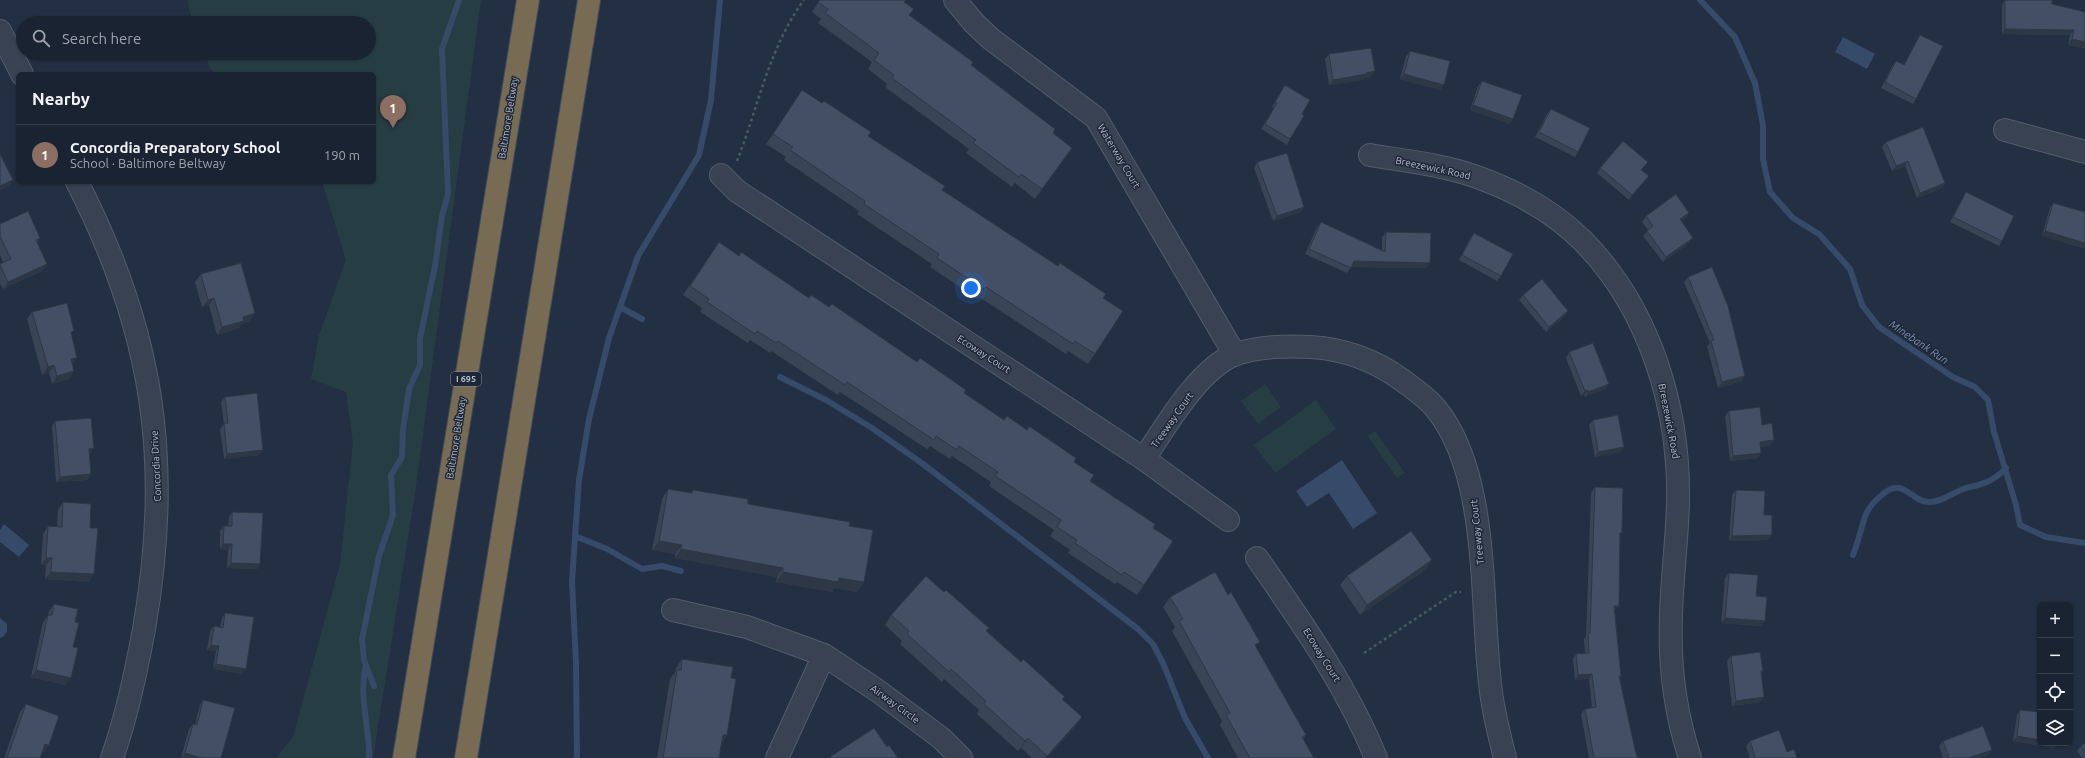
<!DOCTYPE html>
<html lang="en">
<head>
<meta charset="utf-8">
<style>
	:root { --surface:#1a2332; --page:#272f3e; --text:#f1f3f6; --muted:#9fa4ac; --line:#38404d; --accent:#86b1ff }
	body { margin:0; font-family:Ubuntu,sans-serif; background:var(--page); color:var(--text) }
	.controls { position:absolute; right:12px; bottom:12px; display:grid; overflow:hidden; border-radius:6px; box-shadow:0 1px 3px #0004 }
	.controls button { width:36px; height:36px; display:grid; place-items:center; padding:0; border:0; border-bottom:1px solid var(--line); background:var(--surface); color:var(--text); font:20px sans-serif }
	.you { position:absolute; left:971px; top:288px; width:14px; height:14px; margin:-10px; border:3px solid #fff; border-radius:50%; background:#1a73e8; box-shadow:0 0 0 6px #1a73e833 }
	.badge { display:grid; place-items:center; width:26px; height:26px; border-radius:50%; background:var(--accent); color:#fff; font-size:13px; font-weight:700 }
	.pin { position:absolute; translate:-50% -33px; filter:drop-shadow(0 1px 2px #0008) }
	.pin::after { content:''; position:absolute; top:21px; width:14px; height:12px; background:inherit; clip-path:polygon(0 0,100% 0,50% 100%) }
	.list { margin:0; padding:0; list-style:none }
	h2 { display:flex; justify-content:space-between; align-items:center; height:52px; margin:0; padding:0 16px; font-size:17px }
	h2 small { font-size:13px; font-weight:400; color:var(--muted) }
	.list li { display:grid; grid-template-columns:26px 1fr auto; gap:12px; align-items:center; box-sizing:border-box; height:60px; padding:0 16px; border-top:1px solid var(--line) }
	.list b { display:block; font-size:15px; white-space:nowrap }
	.list p { margin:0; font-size:13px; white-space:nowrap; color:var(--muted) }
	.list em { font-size:13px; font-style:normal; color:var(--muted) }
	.icon { flex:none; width:22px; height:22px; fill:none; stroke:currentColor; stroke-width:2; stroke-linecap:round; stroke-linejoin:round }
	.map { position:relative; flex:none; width:2085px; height:758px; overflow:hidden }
	.search { position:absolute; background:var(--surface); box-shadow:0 1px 3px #0004; left:16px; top:16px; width:360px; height:44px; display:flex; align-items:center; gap:10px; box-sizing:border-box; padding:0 14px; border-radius:22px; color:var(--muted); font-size:15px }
	.panel { position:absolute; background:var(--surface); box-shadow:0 1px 3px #0004; left:16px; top:72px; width:360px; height:112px; border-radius:6px }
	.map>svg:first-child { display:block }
	.green { fill:#263e43 }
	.water { fill:#364a6a }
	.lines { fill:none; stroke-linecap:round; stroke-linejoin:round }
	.stream { stroke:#364a6a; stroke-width:6 }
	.minor-casing { stroke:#535d6c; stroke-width:24 }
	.highway-casing { stroke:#404a59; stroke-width:24 }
	.path { stroke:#445b60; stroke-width:2.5; stroke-dasharray:3 3; stroke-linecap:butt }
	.minor { stroke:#384252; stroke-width:22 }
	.highway { stroke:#786b54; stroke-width:22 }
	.wall { fill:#394456 }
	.shaded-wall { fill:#2e3746 }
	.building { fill:#424f64; stroke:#2e3746 }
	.labels { text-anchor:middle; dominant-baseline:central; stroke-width:3; stroke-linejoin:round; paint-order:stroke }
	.shield { fill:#1d2737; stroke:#87909f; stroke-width:1 }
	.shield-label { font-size:9px; font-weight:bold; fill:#b5bdcc }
	.street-label { font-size:10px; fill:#b5bdcc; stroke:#1d2737 }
	.water-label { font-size:11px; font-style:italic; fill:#7a91b5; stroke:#1d2737 }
</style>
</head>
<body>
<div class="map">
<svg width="2085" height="758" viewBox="0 0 2085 758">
	<rect width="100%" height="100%" fill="#232f42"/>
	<!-- green -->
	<path class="green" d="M188 0H481L415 494 373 758H276L293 737 340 564 353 443 346 392 311 379 319 335 346 260 322 182H374V142L377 139H374V74H216L209 67 205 53H369V23H194L189 9Z
		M1265 384 1281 407 1258 424 1241 401Z
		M1316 400 1336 429 1275 473 1254 445Z
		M1375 431 1405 473 1397 478 1368 436Z"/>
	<!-- water -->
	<path class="water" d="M1843 37 1875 54 1867 69 1835 52Z
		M1342 460 1377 513 1353 529 1329 493 1307 507 1296 491Z
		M4 524 29 545 19 557 0 542V530Z
		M0 618 7 624V632L3 637 0 638Z"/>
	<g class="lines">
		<!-- stream -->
		<path class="stream" d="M1700 0 1735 37 1755 83 1763 125V159L1770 192 1793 218 1819 234 1850 269 1862 305 1879 327 1953 377 1975 387 1988 400 1994 432 2016 505 2020 525 2046 537 2085 543
			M620 307 642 319
			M780 377 826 400 872 428 923 464 1138 629 1153 644 1163 663 1185 718 1208 758
			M575 536 607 549 642 569 662 566 681 571
			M1853 555C1859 541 1861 527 1866 514 1870 505 1887 486 1899 488 1910 490 1916 502 1929 502 1943 502 1953 492 1966 488 1983 484 1993 482 2006 468
			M366 666C358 695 370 728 369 758
			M374 686 364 660 362 639 379 556 393 515 391 475 402 457 403 429 409 389 420 365V338L435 266 442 216 448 194 442 49 459 0
			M577 758 576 663 572 581 579 480 589 419 609 338 638 256 699 155 711 100 720 0"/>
		<!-- minor casing -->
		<g class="minor-casing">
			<path id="minor" d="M955 0 974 23 991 39 1096 118 1235 355
				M0 31 22 74
				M2005 130 2085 152
				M1370 155C1406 161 1443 165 1477 177 1516 191 1554 212 1583 241 1650 309 1680 409 1678 503 1677 540 1672 578 1671 616 1669 664 1675 712 1690 758
				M721 175 737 191 1144 459 1228 520
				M77 182C154 332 173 463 144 629 136 673 127 716 112 758
				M1144 459C1165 427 1199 368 1236 354 1260 346 1286 346 1311 347 1344 349 1376 361 1402 380 1414 389 1428 398 1437 410 1488 474 1481 595 1489 673 1491 702 1498 730 1505 758
				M1257 558C1302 623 1347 686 1376 758
				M673 610 747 627 824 655 878 691 941 738 961 758
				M777 758 824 655"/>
		</g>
		<!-- highway casing -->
		<g class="highway-casing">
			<path id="highway" d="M404 758 528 0
				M466 758 589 0"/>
		</g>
		<!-- path -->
		<path class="path" d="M737 161C758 108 769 47 804 0
			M1364 653 1456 592H1461"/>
		<!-- minor -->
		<use href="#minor" class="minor"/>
		<!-- highway -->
		<use href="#highway" class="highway"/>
	</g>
	<!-- wall -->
	<path class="wall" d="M820 0 904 2 909 15 971 65 1055 129 1053 133 1072 148 1035 199 1015 183 1012 187 966 153 969 149 885 87 887 84 868 69 872 62 818 23 821 19 812 12Z
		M2005 0 2052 4 2085 12V48L2068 45 2070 35 2002 34V5Z
		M1920 35 1916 99 1913 104 1881 88 1892 66 1896 61 1904 65 1917 40Z
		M1410 51 1444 85 1440 90 1400 79 1406 56Z
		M1329 54 1371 77 1364 78 1362 80 1329 85 1325 59Z
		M1482 81 1510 124 1470 110 1478 86Z
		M1285 85 1290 139 1287 145 1261 129 1274 108 1272 107Z
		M796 100 868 136 942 190 1103 298 1095 354 1088 364 1068 351 1066 354 979 297 978 299 930 267 932 264 857 214 859 211 784 160 786 157 766 144Z
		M1551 109 1578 152 1575 157 1535 137 1547 114Z
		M1886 142 1945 183 1942 188 1917 198 1905 166 1892 171 1882 147Z
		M1257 162 1301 212 1273 221 1254 168Z
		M1600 168 1642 170 1649 176 1629 200 1597 173Z
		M1966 192 2002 241 1999 246 1950 222 1963 197Z
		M2053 203 2085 212 2042 236 2050 208Z
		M1689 213 1686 218 1681 221 1693 238 1689 243 1663 262 1643 236 1648 230 1642 222 1646 216Z
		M1321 222 1382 250V237L1386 232 1427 268 1351 267 1347 273 1305 254 1317 227Z
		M0 224 40 238 37 242 47 264 42 271 3 289 0 284V264L3 262 0 255Z
		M1474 233 1501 276 1497 281 1459 260 1470 238Z
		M719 242 739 256 809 298 829 307 964 393 1004 420 1074 462 1090 481 1153 528 1144 585 1137 595 1117 582 1115 584 1068 553 1070 550 1050 536 1054 530 989 486 991 482 952 456 950 459 930 446 927 449 840 392 838 395 771 351 770 353 750 340 748 343 700 312 702 308 683 295Z
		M201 274 255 313 250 321 243 323 239 328 217 335 209 305 202 307 195 282Z
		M1688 277 1741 381 1718 388 1707 346 1710 343 1684 282Z
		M1523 295 1565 316 1546 332 1519 300Z
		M32 312 71 335 72 365 74 371 69 379 52 384 49 373 42 375 27 319Z
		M1569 352 1605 389 1585 397 1584 395 1581 396 1566 358Z
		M225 397 263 450 259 455 224 459 220 429 224 424 221 402Z
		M1729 411 1762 425 1771 445 1761 447 1758 458 1730 461 1725 416Z
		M1593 420 1624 447 1620 452 1595 457 1589 425Z
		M55 421 90 454H89L91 474 87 480 56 482 52 426Z
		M1595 487 1620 536 1615 611 1621 676 1619 678 1636 754 1638 758H1589L1581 714 1585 709 1592 708 1589 679 1575 680 1573 659 1576 654 1585 653 1584 639 1586 636 1591 493Z
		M668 489 690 493 693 490 748 504 849 526 864 582 857 592 834 588 832 592 776 582 777 577 675 558V554L652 550 662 499Z
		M1736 490 1764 515 1768 540 1729 541 1732 495Z
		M63 502 90 528 89 582 45 579 46 565H41L43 534 48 526 57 527 58 510Z
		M232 512 260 564 257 569 227 568 228 550 220 549V531L224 526H228L229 517Z
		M1432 560 1425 570 1360 615 1340 585 1347 576Z
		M1729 573 1756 596 1765 621 1761 626 1721 623 1725 578Z
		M1170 597 1256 647 1306 735 1303 739 1314 758H1238L1220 725 1222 721 1172 631 1175 627 1163 607Z
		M54 604 75 622 73 647 66 685 31 677 43 622 48 615 49 611Z
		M225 613 242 674 213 669 216 651 207 650 210 631 214 626 220 627 222 618Z
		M891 615 987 631 1082 717 1075 727 1047 758H1032L1021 748 1018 751 977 714 979 710 944 679 942 682 900 644 902 641 885 625Z
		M1731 656 1763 671 1761 674 1764 697 1760 702 1732 706 1727 661Z
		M682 659 731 678 727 735 722 743 719 758H657L670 679 675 672 676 668Z
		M203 700 221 758H181L189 729 193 724H195L200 705Z
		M26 704 44 752H42L40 758H4L20 712Z
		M2020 710 2040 743H2058L2054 748 2013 741 2017 715Z
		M1750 741 1787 752 1797 758H1750L1746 746Z
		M1943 741 1988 755 1980 758H1943L1939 746Z
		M2085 743V758H2082L2077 751 2081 746Z"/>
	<!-- shaded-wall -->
	<path class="shaded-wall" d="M2005 29 2074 30 2070 35 2002 34Z
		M2072 39 2085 42V48L2068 45Z
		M1375 71 1371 77 1364 78 1362 80 1329 85 1333 80Z
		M1404 74 1444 85 1440 90 1400 79Z
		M1473 105 1513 119 1510 124 1470 110Z
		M1908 161 1905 166 1892 171 1896 166Z
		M1649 176 1645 181 1629 200 1632 195Z
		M13 180 8 187 0 191V186Z
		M1945 183 1942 188 1917 198 1920 193Z
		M1304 207 1301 212 1273 221 1277 216Z
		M1689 213 1686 218 1676 225 1680 219Z
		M2045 231 2085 243V249L2042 236Z
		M1693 238 1689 243 1663 262 1666 257Z
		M1354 261 1430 263 1427 268 1350 267Z
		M47 264 42 271 3 289 8 282Z
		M214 298 209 305 202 307 208 300Z
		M1568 311 1565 316 1546 332 1549 327Z
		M255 313 250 321 243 323 239 328 217 335 222 327 243 317Z
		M77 358 72 365 71 359Z
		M54 365 49 373 42 375 48 367Z
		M74 371 69 379 52 384 57 376Z
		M1745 376 1741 381 1718 388 1722 382Z
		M1609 384 1605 389 1585 397 1588 392Z
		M1588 390 1584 395 1581 396 1585 391Z
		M1774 440 1771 445 1756 447 1760 442Z
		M1624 447 1620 452 1595 457 1598 452Z
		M94 448 90 454H85L89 449Z
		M263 450 259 455 224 459 227 454Z
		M1761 453 1758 458 1730 461 1733 456Z
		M91 474 87 480 56 482 60 477Z
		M1772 535 1768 540 1729 541 1732 536Z
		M659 541 682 545 675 554 652 550Z
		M223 544H232L228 550 220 549Z
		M681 549 783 568 777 577 675 558Z
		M46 558H52L46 565H41Z
		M1432 560 1425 570 1360 615 1367 605Z
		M231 563 260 564 257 569 227 568Z
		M51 572 94 574 89 582 45 579Z
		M783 572 839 578 864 582 857 592 834 588 832 592 776 582Z
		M1614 606H1619L1615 611H1611Z
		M1725 618 1765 621 1761 626 1721 623Z
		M211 645 219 646 216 651 207 650Z
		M216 664 246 669 242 674 213 669Z
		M36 670 71 678 66 685 31 677Z
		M1592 674 1589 679 1575 680 1578 675Z
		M1764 697 1760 702 1732 706 1736 701Z
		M1082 717 1075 727 1047 758H1045Z
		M723 735H727L720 745Z
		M2017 736 2040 740V743H2058L2054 748 2013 741Z
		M1028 738 1021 748 1018 751 1025 741Z
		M45 744 49 745 44 752 40 751Z
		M1992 750 1988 755 1980 758H1968Z
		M185 753 202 758H182Z"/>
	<!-- building -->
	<path class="building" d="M820 0H906L904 2 914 9 909 15 973 62 971 65 1055 129 1053 133 1072 148 1042 189 1021 174 1019 177 973 143 976 140 892 78 894 75 874 60 879 53 825 13 828 9 818 2Z
		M2005 0H2052V4L2085 12V42L2072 39 2074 30 2005 29Z
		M1920 35 1943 46 1916 99 1885 82 1896 61 1904 65Z
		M1371 48 1375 71 1366 73V74L1333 80 1329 54Z
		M1410 51 1450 61 1444 85 1404 74Z
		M1482 81 1522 95 1513 119 1473 105Z
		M1285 85 1310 100 1302 114 1304 116 1290 139 1265 124 1277 103 1275 102Z
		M802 90 822 103 824 101 871 132 868 136 945 186 942 190 1058 266 1060 263 1106 294 1103 298 1123 311 1095 354 1075 341 1073 344 986 287 984 289 937 258 939 254 864 204 865 201 790 150 793 147 773 134Z
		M1551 109 1590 128 1578 152 1539 132Z
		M1923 127 1945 183 1920 193 1908 161 1896 166 1886 142Z
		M1623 141 1648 162 1641 170 1649 176 1632 195 1600 168Z
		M1287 153 1304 207 1277 216 1257 162Z
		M0 154 13 180 0 186Z
		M1966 192 2014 216 2002 241 1953 217Z
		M1676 194 1689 213 1680 219 1693 238 1666 257 1647 231 1653 226 1646 216Z
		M2053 203 2085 212V243L2045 231Z
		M28 211 40 238 36 240 47 264 8 282 0 265V264L11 259 0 236V224Z
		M1321 222 1385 252 1386 232 1431 233 1430 263 1354 261 1351 268 1309 249Z
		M1474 233 1513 254 1501 276 1462 255Z
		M719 242 739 256 741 252 809 298 811 295 829 307 832 304 917 362 920 358 966 390 964 393 1004 420 1007 416 1027 430 1029 426 1076 458 1074 462 1094 475 1090 481 1155 524 1153 528 1173 541 1144 585 1124 572 1122 575 1075 543 1077 540 1057 527 1061 520 995 476 998 472 959 446 957 450 936 436 934 440 847 382 845 385 778 341 776 343 757 331 755 334 707 302 709 299 690 286Z
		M241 263 255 313 243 317 244 321 222 327 214 298 208 300 201 274Z
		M1712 267 1728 306 1745 376 1722 382 1711 341 1714 340 1688 277Z
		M1542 279 1568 311 1549 327 1523 295Z
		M67 303 74 331 71 332 77 358 71 359 74 371 57 376 54 365 48 367 32 312Z
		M1593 343 1609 384 1588 392V390L1585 391 1569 352Z
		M257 393 263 450 227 454 224 423H228L225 397Z
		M1760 407 1762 425 1772 423 1774 440 1760 442 1761 453 1733 456 1729 411Z
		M1618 415 1624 447 1598 452 1593 420Z
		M91 418 94 448 89 449 91 474 60 477 55 421Z
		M1595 487 1623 488 1622 533H1620L1619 606H1614L1621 676H1619L1636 754 1638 758H1594L1585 709 1596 707 1592 674 1578 675 1576 654 1589 653 1588 634 1590 633Z
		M668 489 692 493 693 490 748 499V504L850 522 849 526 873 530 864 582 839 578 838 582 783 572V568L681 549 682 545 659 541Z
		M1736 490 1765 491 1764 515H1772V535L1732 536Z
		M63 502 91 504 90 528H98L94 574 51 572 52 558H46L48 526 62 527Z
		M232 512 263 513 260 564 231 563 232 544H223L224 526H232Z
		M1411 531 1432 560 1367 605 1347 576Z
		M1215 572 1228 595 1231 592 1260 642 1255 645 1306 735 1302 737 1314 758H1250L1226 715 1230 713 1179 621 1183 619 1170 597Z
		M1729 573 1758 575 1756 596 1767 597 1765 621 1725 618Z
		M926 576 944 592 946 590 989 628 986 631 1021 662 1023 659 1065 697 1062 699 1082 717 1047 756 1028 738 1025 741 984 704 986 701 951 669 949 672 907 634 909 631 891 615Z
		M54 604 78 609 75 622 79 623 73 647 78 648 71 678 36 670 48 615H52Z
		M225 613 254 617 246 669 216 664 219 646 211 645 214 626 223 628Z
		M1760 652 1763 671H1761L1764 697 1736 701 1731 656Z
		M682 659 733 667 731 678 736 679 727 735H723L719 758H663L677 670H681Z
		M203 700 235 708 221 758H202L185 753 193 724 197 725Z
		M26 704 59 716 49 745 45 744 40 758H7Z
		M2020 710 2040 712V740L2017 736Z
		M1983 726 1992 750 1968 758H1949L1943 741Z
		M874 728 887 747 889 745 898 758H831L830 757Z
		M1779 730 1787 752 1794 749 1797 758H1753L1755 756 1750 741Z
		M2085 743V752L2081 746Z"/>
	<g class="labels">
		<!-- shield labels -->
		<rect class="shield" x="451" y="372" width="30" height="14" rx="3"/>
		<g class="shield-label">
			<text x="466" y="379">I 695</text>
		</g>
		<!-- street labels -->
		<g class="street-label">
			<text transform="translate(508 118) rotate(-81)">Baltimore Beltway</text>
			<text transform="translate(1119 156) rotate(59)">Waterway Court</text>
			<text transform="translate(1433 168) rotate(12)">Breezewick Road</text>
			<text transform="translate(984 354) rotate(33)">Ecoway Court</text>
			<text transform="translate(1172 420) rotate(-55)">Treeway Court</text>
			<text transform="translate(1669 421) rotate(79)">Breezewick Road</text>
			<text transform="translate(456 438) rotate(-81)">Baltimore Beltway</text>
			<text transform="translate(156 466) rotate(-93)">Concordia Drive</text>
			<text transform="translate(1477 532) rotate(-96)">Treeway Court</text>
			<text transform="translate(1322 655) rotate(58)">Ecoway Court</text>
			<text transform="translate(895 704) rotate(36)">Airway Circle</text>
		</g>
		<!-- water labels -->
		<g class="water-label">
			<text transform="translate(1919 342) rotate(34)">Minebank Run</text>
		</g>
	</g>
</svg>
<div class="controls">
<button>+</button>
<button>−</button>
<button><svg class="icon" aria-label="locate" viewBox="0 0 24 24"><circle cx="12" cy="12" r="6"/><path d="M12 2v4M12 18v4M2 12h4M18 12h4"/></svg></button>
<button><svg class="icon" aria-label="layers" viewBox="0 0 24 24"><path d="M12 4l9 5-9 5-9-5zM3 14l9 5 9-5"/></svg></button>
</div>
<div class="you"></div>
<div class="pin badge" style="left:393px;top:128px;background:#8d6e63">1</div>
<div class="search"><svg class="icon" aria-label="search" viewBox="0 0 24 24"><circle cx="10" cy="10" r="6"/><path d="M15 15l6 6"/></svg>Search here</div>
<section class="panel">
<h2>Nearby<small></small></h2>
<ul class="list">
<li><span class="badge" style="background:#8d6e63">1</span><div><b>Concordia Preparatory School</b><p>School · Baltimore Beltway</p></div><em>190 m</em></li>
</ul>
</section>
</div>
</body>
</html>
